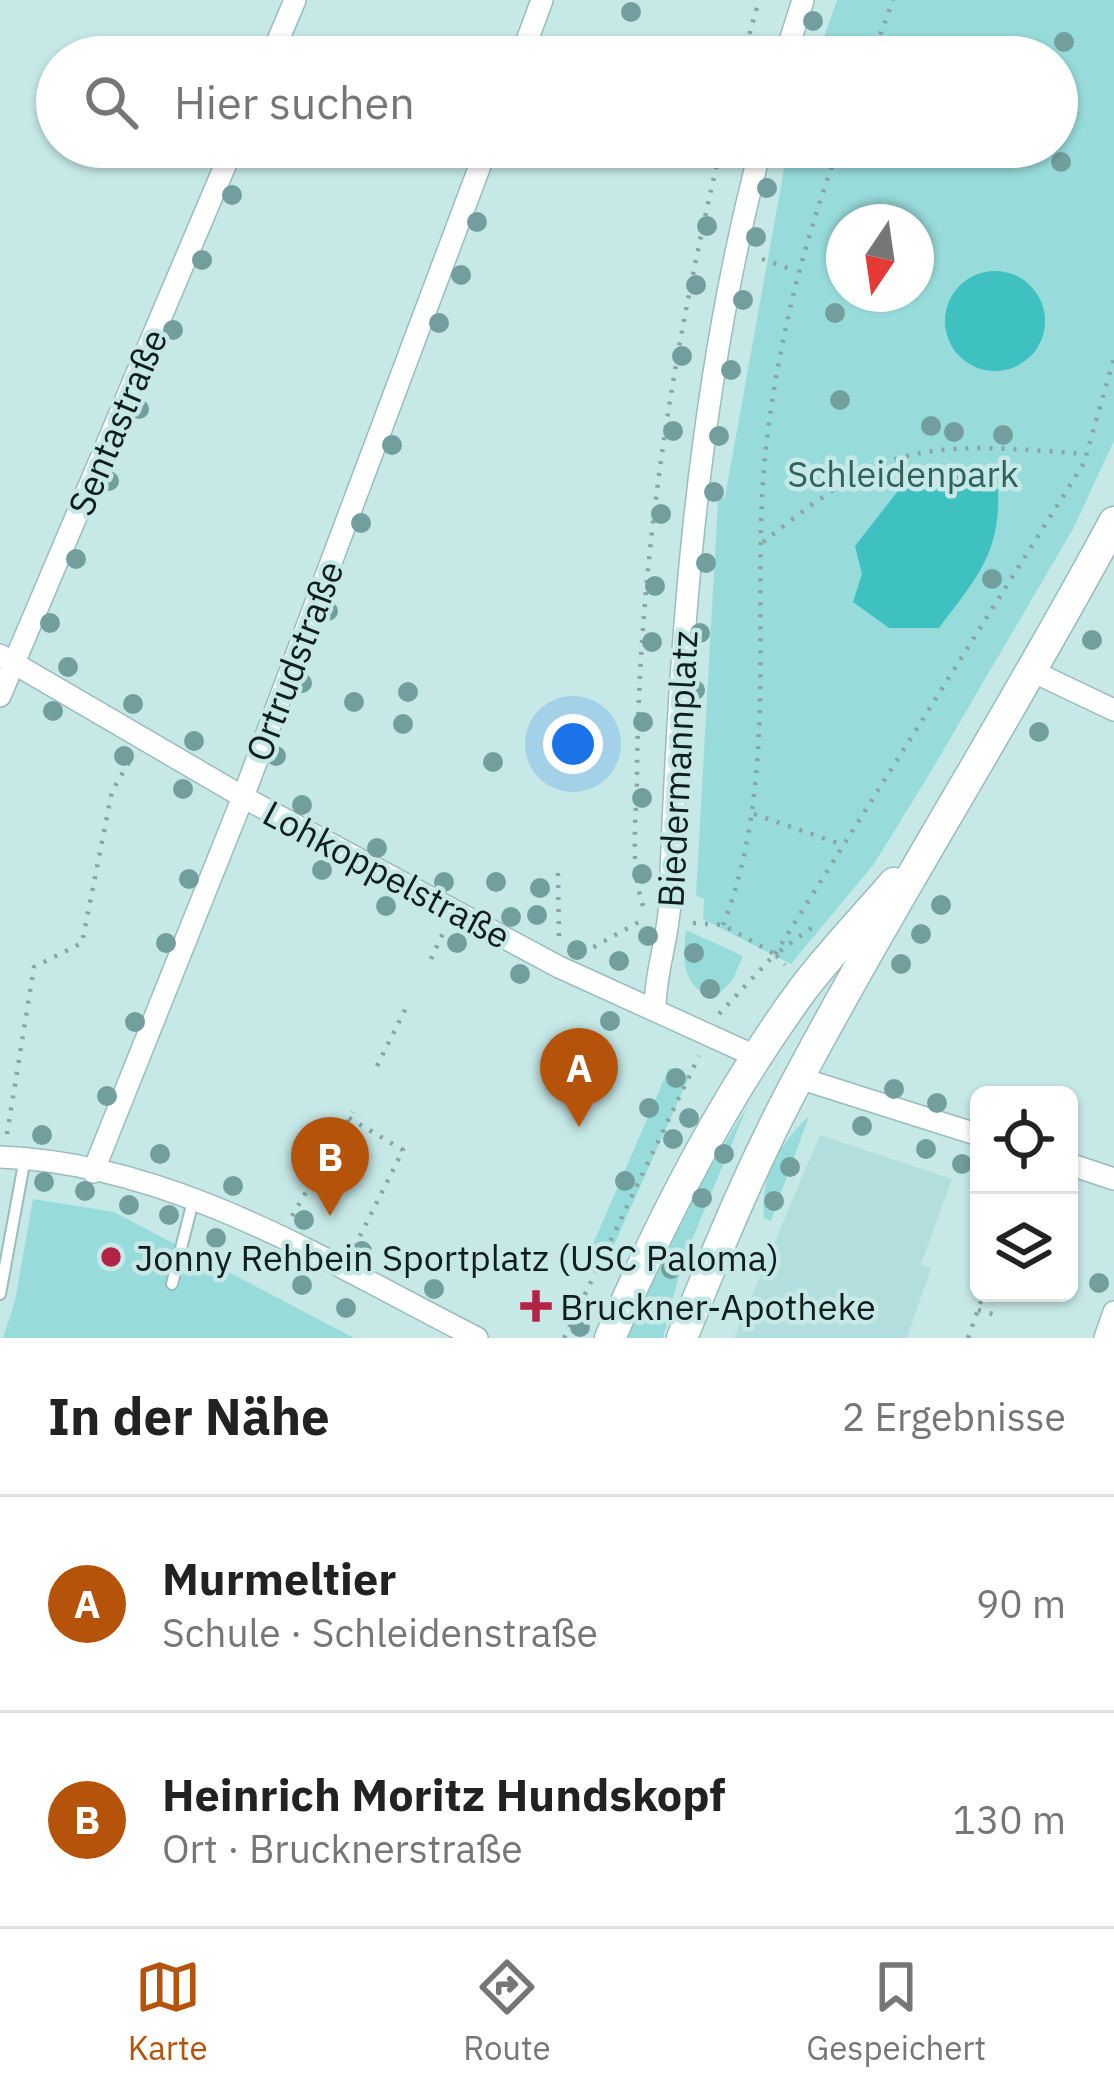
<!DOCTYPE html>
<html lang="de">
<head>
<meta charset="utf-8">
<style>
	:root { --surface:#fff; --page:#f6f6f6; --text:#222; --muted:#767676; --line:#e0e0e0; --accent:#b45309 }
	body { margin:0; font-family:"IBM Plex Sans",sans-serif; background:var(--page); color:var(--text) }
	.controls { position:absolute; right:36px; bottom:36px; display:grid; overflow:hidden; border-radius:18px; box-shadow:0 3px 9px #0004 }
	.controls button { width:108px; height:108px; display:grid; place-items:center; padding:0; border:0; border-bottom:3px solid var(--line); background:var(--surface); color:var(--text); font:60px sans-serif }
	.compass { position:absolute; left:826px; top:204px; width:108px; height:108px; border-radius:50%; background:var(--surface); box-shadow:0 3px 9px #0004; rotate:193deg }
	.you { position:absolute; left:573px; top:744px; width:42px; height:42px; margin:-30px; border:9px solid #fff; border-radius:50%; background:#1a73e8; box-shadow:0 0 0 18px #1a73e833 }
	.badge { display:grid; place-items:center; width:78px; height:78px; border-radius:50%; background:var(--accent); color:#fff; font-size:39px; font-weight:700 }
	.pin { position:absolute; translate:-50% -99px; filter:drop-shadow(0 3px 6px #0008) }
	.pin::after { content:''; position:absolute; top:63px; width:42px; height:36px; background:inherit; clip-path:polygon(0 0,100% 0,50% 100%) }
	.list { margin:0; padding:0; list-style:none }
	h2 { display:flex; justify-content:space-between; align-items:center; height:156px; margin:0; padding:0 48px; font-size:51px }
	h2 small { font-size:39px; font-weight:400; color:var(--muted) }
	.list li { display:grid; grid-template-columns:78px 1fr auto; gap:36px; align-items:center; box-sizing:border-box; height:216px; padding:0 48px; border-top:3px solid var(--line) }
	.list b { display:block; font-size:45px; white-space:nowrap }
	.list p { margin:0; font-size:39px; white-space:nowrap; color:var(--muted) }
	.list em { font-size:39px; font-style:normal; color:var(--muted) }
	.icon { flex:none; width:66px; height:66px; fill:none; stroke:currentColor; stroke-width:2; stroke-linecap:round; stroke-linejoin:round }
	.map { position:relative; flex:none; width:1114px; height:1338px; overflow:hidden }
	.search { position:absolute; background:var(--surface); box-shadow:0 3px 9px #0004; left:36px; right:36px; top:36px; height:132px; display:flex; align-items:center; gap:30px; box-sizing:border-box; padding:0 42px; border-radius:66px; color:var(--muted); font-size:45px }
	.sheet { height:588px; background:var(--surface) }
	nav { display:flex; justify-content:space-around; align-items:center; box-sizing:border-box; height:168px; border-top:3px solid var(--line); background:var(--surface); font-size:33px; color:var(--muted) }
	nav a { display:grid; justify-items:center; gap:6px }
	nav .on { color:var(--accent) }
	.map>svg:first-child { display:block }
	.built { fill:#b2dfdd }
	.green { fill:#97dcda; fill-rule:evenodd }
	.water { fill:#3ec1c0 }
	.lines { fill:none; stroke-linecap:round; stroke-linejoin:round }
	.lane-casing { stroke:#9abcbb; stroke-width:14 }
	.street-casing { stroke:#9abcbb; stroke-width:24 }
	.secondary-casing { stroke:#9abcbb; stroke-width:33 }
	.path { stroke:#89a4a3; stroke-width:4.5; stroke-dasharray:3 9; stroke-linecap:butt }
	.lane { stroke:#fff; stroke-width:10 }
	.street { stroke:#fff; stroke-width:21 }
	.secondary { stroke:#fff; stroke-width:30 }
	.tree { fill:#729f9e }
	.poi-dot { fill:#b42245; stroke:#c6e9e8; stroke-width:4.5 }
	.labels { text-anchor:middle; dominant-baseline:central; stroke-width:9; stroke-linejoin:round; paint-order:stroke }
	.street-label { font-size:36px; fill:#101d1d; stroke:#c6e9e8 }
	.park-label { font-size:36px; fill:#2d6261; stroke:#c6e9e8 }
	.poi-label { font-size:36px; fill:#101d1d; stroke:#c6e9e8; text-anchor:start }
</style>
</head>
<body>
<div class="map">
<svg width="1114" height="1338" viewBox="0 0 1114 1338">
	<rect width="100%" height="100%" fill="#c6e9e8"/>
	<!-- built -->
	<path class="built" d="M820 1135 952 1179 921 1264 931 1268 907 1338H734Z"/>
	<!-- green -->
	<path class="green" d="M837 0H1114V441L1073 529 930 773 874 864 791 964 703 919 704 899 696 895 718 501 725 497 788 147H1057V57H817ZM844 222H916V294H844Z
		M686 930 743 956 732 981 713 999C682 984 682 962 686 930Z
		M669 1068 689 1077 602 1272 584 1265Z
		M747 1107 682 1264 663 1338H623L683 1212Z
		M809 1116 771 1221 764 1218C760 1175 780 1144 809 1116Z
		M33 1199 114 1212 354 1338H3L15 1301Z"/>
	<!-- water -->
	<path class="water" d="M945 321a50 50 0 1 1 100 0a50 50 0 1 1-100 0Z
		M946 474 978 475 998 489C1001 554 976 578 939 628H889L853 602 862 574 855 546 898 491Z"/>
	<g class="lines">
		<!-- lane casing -->
		<g class="lane-casing">
			<path id="lane" d="M172 1284 193 1201
				M0 1294 25 1158"/>
		</g>
		<!-- street casing -->
		<g class="street-casing">
			<path id="street" d="M271 57 295 0
				M521 57 542 0
				M785 57 803 0
				M0 655 243 797 559 967 757 1057
				M1034 672 1114 710
				M0 696 233 147
				M655 1008C655 971 669 937 670 900 679 648 696 392 761 147
				M799 1078 979 1135
				M0 1157C173 1163 327 1262 477 1338
				M1069 1164 1114 1179
				M93 1172 243 797 487 147
				M1105 1338 1114 1312"/>
		</g>
		<!-- secondary casing -->
		<g class="secondary-casing">
			<path id="secondary" d="M610 1338C663 1216 724 1097 803 989 831 952 864 918 894 883
				M682 1338C717 1250 753 1163 798 1079 898 891 1013 711 1114 522"/>
		</g>
		<!-- path -->
		<path class="path" d="M743 57 759 0
			M872 57 893 0
			M762 259 796 271
			M763 542C800 513 845 477 890 461 951 440 1023 450 1086 454
			M754 814 843 845
			M558 873 559 940
			M643 906C630 868 636 819 637 779 638 565 672 354 721 147
			M693 923 723 925 775 954
			M723 925C782 775 749 604 766 447 778 343 803 244 839 147
			M780 951 814 926
			M583 953 646 918
			M775 954 1084 463 1114 358
			M431 959 444 931
			M719 1014 775 954 785 965
			M377 1066 409 1002
			M349 1118 403 1150 353 1250
			M7 1134 34 967 82 943 112 791 131 759
			M292 1216 353 1112
			M978 1310 996 1315
			M564 1338 699 1056
			M968 1338 984 1293"/>
		<!-- lane -->
		<use href="#lane" class="lane"/>
		<!-- street -->
		<use href="#street" class="street"/>
		<!-- secondary -->
		<use href="#secondary" class="secondary"/>
	</g>
	<!-- trees -->
	<g class="tree">
		<circle cx="631" cy="12" r="10"/>
		<circle cx="813" cy="21" r="10"/>
		<circle cx="1064" cy="42" r="10"/>
		<circle cx="1061" cy="162" r="10"/>
		<circle cx="767" cy="188" r="10"/>
		<circle cx="232" cy="195" r="10"/>
		<circle cx="477" cy="222" r="10"/>
		<circle cx="707" cy="226" r="10"/>
		<circle cx="756" cy="237" r="10"/>
		<circle cx="202" cy="260" r="10"/>
		<circle cx="461" cy="275" r="10"/>
		<circle cx="696" cy="285" r="10"/>
		<circle cx="743" cy="300" r="10"/>
		<circle cx="835" cy="313" r="10"/>
		<circle cx="439" cy="323" r="10"/>
		<circle cx="173" cy="330" r="10"/>
		<circle cx="682" cy="356" r="10"/>
		<circle cx="731" cy="370" r="10"/>
		<circle cx="840" cy="400" r="10"/>
		<circle cx="139" cy="409" r="10"/>
		<circle cx="931" cy="426" r="10"/>
		<circle cx="673" cy="431" r="10"/>
		<circle cx="954" cy="432" r="10"/>
		<circle cx="1003" cy="435" r="10"/>
		<circle cx="719" cy="436" r="10"/>
		<circle cx="392" cy="445" r="10"/>
		<circle cx="109" cy="481" r="10"/>
		<circle cx="714" cy="492" r="10"/>
		<circle cx="661" cy="514" r="10"/>
		<circle cx="361" cy="523" r="10"/>
		<circle cx="76" cy="559" r="10"/>
		<circle cx="706" cy="563" r="10"/>
		<circle cx="992" cy="579" r="10"/>
		<circle cx="655" cy="586" r="10"/>
		<circle cx="328" cy="611" r="10"/>
		<circle cx="50" cy="623" r="10"/>
		<circle cx="700" cy="633" r="10"/>
		<circle cx="1092" cy="640" r="10"/>
		<circle cx="652" cy="642" r="10"/>
		<circle cx="68" cy="667" r="10"/>
		<circle cx="302" cy="683" r="10"/>
		<circle cx="695" cy="690" r="10"/>
		<circle cx="408" cy="692" r="10"/>
		<circle cx="354" cy="702" r="10"/>
		<circle cx="133" cy="704" r="10"/>
		<circle cx="53" cy="711" r="10"/>
		<circle cx="643" cy="722" r="10"/>
		<circle cx="403" cy="724" r="10"/>
		<circle cx="1039" cy="732" r="10"/>
		<circle cx="194" cy="741" r="10"/>
		<circle cx="124" cy="756" r="10"/>
		<circle cx="276" cy="756" r="10"/>
		<circle cx="493" cy="762" r="10"/>
		<circle cx="183" cy="789" r="10"/>
		<circle cx="642" cy="798" r="10"/>
		<circle cx="302" cy="805" r="10"/>
		<circle cx="377" cy="848" r="10"/>
		<circle cx="322" cy="870" r="10"/>
		<circle cx="642" cy="874" r="10"/>
		<circle cx="189" cy="879" r="10"/>
		<circle cx="444" cy="882" r="10"/>
		<circle cx="496" cy="882" r="10"/>
		<circle cx="540" cy="888" r="10"/>
		<circle cx="941" cy="905" r="10"/>
		<circle cx="386" cy="906" r="10"/>
		<circle cx="537" cy="915" r="10"/>
		<circle cx="511" cy="917" r="10"/>
		<circle cx="921" cy="934" r="10"/>
		<circle cx="648" cy="936" r="10"/>
		<circle cx="166" cy="943" r="10"/>
		<circle cx="457" cy="943" r="10"/>
		<circle cx="577" cy="950" r="10"/>
		<circle cx="694" cy="953" r="10"/>
		<circle cx="619" cy="961" r="10"/>
		<circle cx="901" cy="964" r="10"/>
		<circle cx="520" cy="974" r="10"/>
		<circle cx="710" cy="989" r="10"/>
		<circle cx="610" cy="1021" r="10"/>
		<circle cx="135" cy="1022" r="10"/>
		<circle cx="676" cy="1078" r="10"/>
		<circle cx="894" cy="1089" r="10"/>
		<circle cx="107" cy="1096" r="10"/>
		<circle cx="937" cy="1103" r="10"/>
		<circle cx="649" cy="1108" r="10"/>
		<circle cx="689" cy="1118" r="10"/>
		<circle cx="862" cy="1126" r="10"/>
		<circle cx="42" cy="1135" r="10"/>
		<circle cx="673" cy="1139" r="10"/>
		<circle cx="926" cy="1149" r="10"/>
		<circle cx="160" cy="1154" r="10"/>
		<circle cx="724" cy="1154" r="10"/>
		<circle cx="962" cy="1164" r="10"/>
		<circle cx="790" cy="1167" r="10"/>
		<circle cx="625" cy="1181" r="10"/>
		<circle cx="44" cy="1182" r="10"/>
		<circle cx="233" cy="1186" r="10"/>
		<circle cx="85" cy="1191" r="10"/>
		<circle cx="702" cy="1198" r="10"/>
		<circle cx="774" cy="1201" r="10"/>
		<circle cx="129" cy="1205" r="10"/>
		<circle cx="169" cy="1215" r="10"/>
		<circle cx="304" cy="1220" r="10"/>
		<circle cx="216" cy="1238" r="10"/>
		<circle cx="362" cy="1251" r="10"/>
		<circle cx="600" cy="1257" r="10"/>
		<circle cx="260" cy="1262" r="10"/>
		<circle cx="671" cy="1269" r="10"/>
		<circle cx="1099" cy="1283" r="10"/>
		<circle cx="302" cy="1285" r="10"/>
		<circle cx="434" cy="1289" r="10"/>
		<circle cx="346" cy="1308" r="10"/>
		<circle cx="580" cy="1327" r="10"/>
	</g>
	<!-- markers -->
	<g class="poi-dot">
		<circle cx="111" cy="1257" r="12"/>
		<path d="M530 1288h12v12h12v12h-12v12h-12v-12h-12v-12h12z"/>
	</g>
	<g class="labels">
		<!-- street labels -->
		<g class="street-label">
			<text transform="translate(117 422) rotate(-67)">Sentastraße</text>
			<text transform="translate(294 661) rotate(-69)">Ortrudstraße</text>
			<text transform="translate(677 769) rotate(-87)">Biedermannplatz</text>
			<text transform="translate(387 874) rotate(28)">Lohkoppelstraße</text>
		</g>
		<!-- park labels -->
		<g class="park-label">
			<text x="903" y="473">Schleidenpark</text>
		</g>
		<!-- poi labels -->
		<g class="poi-label">
			<text x="135" y="1257">Jonny Rehbein Sportplatz (USC Paloma)</text>
			<text x="560" y="1306">Bruckner-Apotheke</text>
		</g>
	</g>
</svg>
<div class="controls">
<button><svg class="icon" aria-label="locate" viewBox="0 0 24 24"><circle cx="12" cy="12" r="6"/><path d="M12 2v4M12 18v4M2 12h4M18 12h4"/></svg></button>
<button><svg class="icon" aria-label="layers" viewBox="0 0 24 24"><path d="M12 4l9 5-9 5-9-5zM3 14l9 5 9-5"/></svg></button>
</div>
<svg class="compass" viewBox="-18 -18 36 36"><path d="M0-13l5 13h-10z" fill="#e53935"/><path d="M0 13l5-13h-10z" fill="#767676"/></svg>
<div class="you"></div>
<div class="pin badge" style="left:579px;top:1127px">A</div>
<div class="pin badge" style="left:330px;top:1216px">B</div>
<div class="search"><svg class="icon" aria-label="search" viewBox="0 0 24 24"><circle cx="10" cy="10" r="6"/><path d="M15 15l6 6"/></svg>Hier suchen</div>
</div>
<section class="sheet">
<h2>In der Nähe<small>2 Ergebnisse</small></h2>
<ul class="list">
<li><span class="badge">A</span><div><b>Murmeltier</b><p>Schule · Schleidenstraße</p></div><em>90 m</em></li>
<li><span class="badge">B</span><div><b>Heinrich Moritz Hundskopf</b><p>Ort · Brucknerstraße</p></div><em>130 m</em></li>
</ul>
</section>
<nav>
<a class="on"><svg class="icon" aria-label="map" viewBox="0 0 24 24"><path d="M3 6l6-2 6 2 6-2v14l-6 2-6-2-6 2zM9 4v14M15 6v14"/></svg>Karte</a>
<a><svg class="icon" aria-label="directions" viewBox="0 0 24 24"><path d="M12 3l9 9-9 9-9-9zM9 14v-3h6M13 9l2 2-2 2"/></svg>Route</a>
<a><svg class="icon" aria-label="saved" viewBox="0 0 24 24"><path d="M7 4h10v16l-5-4-5 4z"/></svg>Gespeichert</a>
</nav>
</body>
</html>
